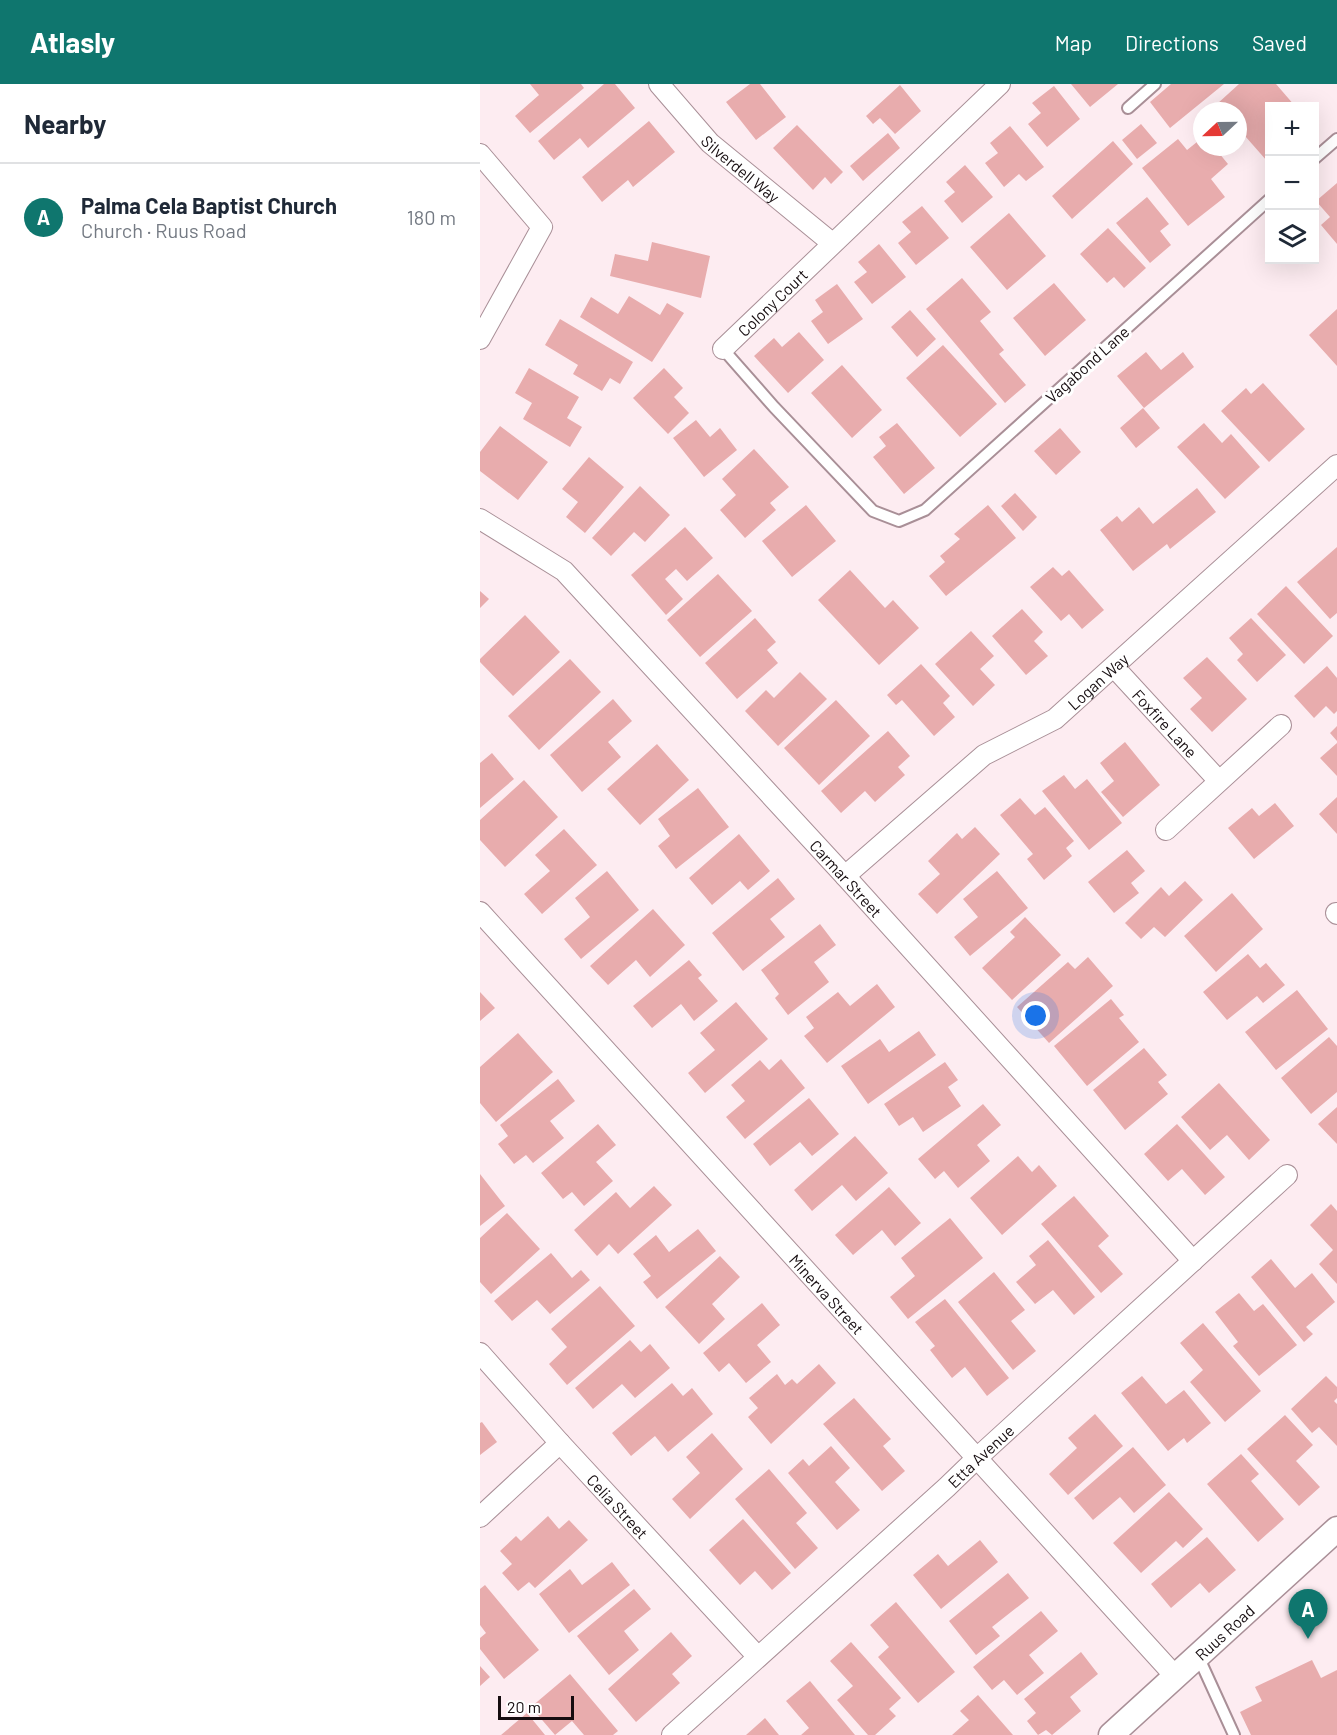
<!DOCTYPE html>
<html lang="en">
<head>
<meta charset="utf-8">
<style>
	:root { --surface:#fff; --page:#f2f2f3; --text:#1f2937; --muted:#747a83; --line:#e0e1e3; --accent:#0f766e }
	body { margin:0; font-family:Barlow,sans-serif; background:var(--page); color:var(--text) }
	.controls { position:absolute; right:18px; top:18px; display:grid; overflow:hidden; border-radius:0px; box-shadow:0 6px 24px #0002 }
	.controls button { width:54px; height:54px; display:grid; place-items:center; padding:0; border:0; border-bottom:2px solid var(--line); background:var(--surface); color:var(--text); font:30px sans-serif }
	.compass { position:absolute; left:713px; top:18px; width:54px; height:54px; border-radius:50%; background:var(--surface); box-shadow:0 6px 24px #0002; rotate:248deg }
	.scale { position:absolute; left:18px; bottom:15px; width:76px; box-sizing:border-box; padding-left:6px; border:3px solid #150c0f; border-top:0; font-size:16px; line-height:21px; white-space:nowrap; color:#150c0f; -webkit-text-stroke:4px #fff; paint-order:stroke }
	.you { position:absolute; left:556px; top:932px; width:21px; height:21px; margin:-15px; border:4px solid #fff; border-radius:50%; background:#1a73e8; box-shadow:0 0 0 9px #1a73e833 }
	.badge { display:grid; place-items:center; width:39px; height:39px; border-radius:50%; background:var(--accent); color:#fff; font-size:20px; font-weight:700 }
	.pin { position:absolute; translate:-50% -50px; filter:drop-shadow(0 2px 3px #0008) }
	.pin::after { content:''; position:absolute; top:32px; width:21px; height:18px; background:inherit; clip-path:polygon(0 0,100% 0,50% 100%) }
	.list { margin:0; padding:0; list-style:none }
	h2 { display:flex; justify-content:space-between; align-items:center; height:78px; margin:0; padding:0 24px; font-size:26px }
	h2 small { font-size:20px; font-weight:400; color:var(--muted) }
	.list li { display:grid; grid-template-columns:39px 1fr auto; gap:18px; align-items:center; box-sizing:border-box; height:108px; padding:0 24px; border-top:2px solid var(--line) }
	.list b { display:block; font-size:22px; white-space:nowrap }
	.list p { margin:0; font-size:20px; white-space:nowrap; color:var(--muted) }
	.list em { font-size:20px; font-style:normal; color:var(--muted) }
	.icon { flex:none; width:33px; height:33px; fill:none; stroke:currentColor; stroke-width:2; stroke-linecap:round; stroke-linejoin:round }
	.map { position:relative; flex:none; width:857px; height:1651px; overflow:hidden }
	header { display:flex; align-items:center; gap:36px; box-sizing:border-box; height:84px; padding:0 30px; background:var(--accent); color:#fff }
	header strong { font-size:28px }
	nav { display:flex; gap:33px; margin-inline-start:auto; font-size:21px }
	main { display:flex }
	aside { flex:1; background:var(--surface) }
	.map>svg:first-child { display:block }
	.building { fill:#e8acad }
	.lines { fill:none; stroke-linecap:round; stroke-linejoin:round }
	.service-casing { stroke:#a98f97; stroke-width:14 }
	.minor-casing { stroke:#a98f97; stroke-width:22 }
	.tertiary-casing { stroke:#a98f97; stroke-width:27 }
	.service { stroke:#fff; stroke-width:10 }
	.minor { stroke:#fff; stroke-width:20 }
	.tertiary { stroke:#fff; stroke-width:24 }
	.labels { text-anchor:middle; dominant-baseline:central; stroke-width:6; stroke-linejoin:round; paint-order:stroke }
	.street-label { font-size:16px; fill:#150c0f; stroke:#fff }
</style>
</head>
<body>
<header>
<strong>Atlasly</strong>
<nav><a>Map</a><a>Directions</a><a>Saved</a></nav>
</header>
<main>
<aside>
<h2>Nearby<small></small></h2>
<ul class="list">
<li><span class="badge">A</span><div><b>Palma Cela Baptist Church</b><p>Church · Ruus Road</p></div><em>180 m</em></li>
</ul>
</aside>
<div class="map">
<svg width="857" height="1651" viewBox="0 0 857 1651">
	<rect width="100%" height="100%" fill="#fdecf1"/>
	<!-- building -->
	<path class="building" d="M50 0H101L104 4 50 49 35 32 59 11Z
		M124 0H135L155 24 108 64 100 54 74 76 58 57Z
		M270 0H280L306 33 276 56 246 18Z
		M591 0H638L610 23Z
		M691 0H744L690 44 670 18Z
		M759 0H796L815 22H790V75L787 77 758 44V27H743L737 20Z
		M420 1 441 27 415 50 400 34 393 40 386 32Z
		M574 2 600 35 567 63 548 40 561 29 552 19Z
		M169 37 195 68 153 103 148 96 122 118 102 93Z
		M661 40 677 59 657 75 642 56Z
		M317 41 363 88 351 100 345 93 333 106 293 64Z
		M530 42 564 83 546 97 539 90 524 103 505 79 518 69 510 59Z
		M408 49 420 64 383 97 370 82Z
		M722 54V63H734L748 80 731 95 745 113 708 142 662 84 698 55 707 66Z
		M633 57 653 80 592 135 572 112Z
		M485 81 513 113 482 139 464 117 475 108 466 98Z
		M857 99V160L841 141 850 133 836 117Z
		M667 113 689 140 680 147 691 161 670 179 636 139Z
		M442 122 469 154 436 181 418 159 431 148 422 138Z
		M529 129 566 172 527 206 490 163Z
		M628 144 666 184 644 204 634 193 627 199 600 170Z
		M172 158 230 172 221 214 130 192 135 170 168 177Z
		M399 160 426 193 392 220 374 198 387 188 378 178Z
		M482 194 511 228 500 237 524 266 519 270 546 301 525 319 446 225Z
		M574 199 606 236 565 272 533 234Z
		M357 200 383 235 348 260 331 237 343 228 335 216Z
		M149 212 180 231 187 219 204 229 172 278 100 233 111 213 138 230Z
		M857 225V282L829 251Z
		M430 226 456 255 437 273 411 243Z
		M80 235 153 278 140 300 130 294 122 307 93 290 98 281 65 261Z
		M319 248 344 276 308 309 274 272 294 254 302 263Z
		M463 261 517 320 480 353 426 294Z
		M666 268 681 286 703 268 714 283 664 324 637 292Z
		M362 281 402 326 372 354 331 309Z
		M49 284 99 313 87 334 102 343 90 363 43 335 52 319 35 309Z
		M184 284 203 304 194 313 209 329 188 350 153 314Z
		M783 299 825 345 789 378 741 327 766 304 771 310Z
		M663 324 680 344 656 364 640 344Z
		M216 336 230 353 240 344 257 366 224 393 193 354Z
		M417 339 455 384 424 410 393 373 406 362 399 353Z
		M724 339 742 359 751 350 780 383 745 415 697 363Z
		M20 342 68 378 38 416 0 387V368Z
		M580 344 601 368 576 391 554 367Z
		M274 365 309 403 290 419 296 426 265 454 240 426 256 411 242 395Z
		M109 373 144 403 105 449 86 433 98 418 82 405Z
		M160 402 190 431 165 458 154 448 131 472 112 454Z
		M717 404 736 428 690 465 687 460 653 487 620 446 637 432 642 438 659 423 673 440Z
		M535 409 557 433 543 447 521 422Z
		M326 421 356 457 312 493 282 457Z
		M508 421 536 454 466 512 449 492 465 478 460 472 480 455 474 450Z
		M205 443 233 474 207 497 196 485 185 495 203 515 186 531 151 491Z
		M857 463V529L850 535 817 498Z
		M573 483 582 492 589 486 624 526 602 545 589 530 581 537 550 503Z
		M370 486 405 524 413 516 439 544 399 581 338 516Z
		M238 490 272 527 220 573 187 536Z
		M806 502 853 552 824 580 777 530Z
		M0 507 9 515 0 524Z
		M542 525 563 548 554 557 568 572 546 591 512 552Z
		M45 531 80 568 33 612 0 578V575Z
		M275 534 296 558 287 566 298 579 257 615 225 579Z
		M771 534 806 571 777 598 757 576 763 570 749 554Z
		M491 547 514 572 500 585 515 601 493 622 455 580Z
		M727 573 767 615 732 648 710 625 722 614 703 594Z
		M90 575 121 608 59 666 28 632Z
		M441 580 470 612 463 619 475 633 454 652 422 616 416 621 407 611Z
		M847 582 857 594V627L854 630 846 622 834 634 814 612Z
		M320 588 347 615 298 662 265 627 286 606 294 614Z
		M133 615 152 637 128 658 141 673 102 708 70 671Z
		M356 616 390 652 339 701 304 664Z
		M857 642V657L850 649Z
		M408 647 430 672 418 683 425 691 395 718 385 707 361 729 341 707Z
		M645 658 680 701 643 733 621 708 634 697 620 679Z
		M857 659V692L840 674Z
		M177 660 209 696 160 741 127 705Z
		M12 669 34 695 0 724V679Z
		M584 691 595 705 607 695 642 739 609 766 562 707Z
		M44 696 78 733 25 783 0 756V736Z
		M218 704 249 743 196 785 178 762 190 752 178 735Z
		M857 713V750L839 730Z
		M540 714 555 731 565 723 594 757 586 764 592 772 564 796 547 775 553 770 520 731Z
		M795 719 814 742 774 775 748 744 772 724 779 732Z
		M495 743 520 770 457 830 438 810 460 790 448 777 477 749 482 755Z
		M84 745 117 781 62 830 44 810 70 787 55 771Z
		M259 750 290 787 268 806 260 797 232 821 209 794Z
		M647 766 665 787 651 799 659 809 634 829 608 798Z
		M127 787 159 826 101 875 84 855 110 833 95 814Z
		M517 787 548 824 490 872 474 853 498 833 483 815Z
		M298 794 315 815 290 835 305 853 263 887 232 849Z
		M705 797 723 816 685 853 674 843 661 855 645 839 681 803 689 812Z
		M752 809 783 845 736 888 704 852Z
		M173 825 205 861 170 893 156 876 128 901 110 882Z
		M545 833 581 871 532 916 502 884 535 853 530 848Z
		M340 840 356 861 334 878 349 898 308 931 295 914 299 910 281 886Z
		M768 870 780 884 786 879 805 901 783 919 777 912 747 936 723 908Z
		M608 873 633 902 569 959 537 923 588 878 595 885Z
		M209 876 222 891 218 894 238 917 214 937 201 920 172 944 153 922Z
		M397 900 415 923 347 979 324 952 334 944 326 933 358 908 370 922Z
		M817 906 848 945 796 986 765 948Z
		M0 908 15 924 0 937Z
		M631 915 644 931 639 934 659 958 607 1002 574 962Z
		M256 918 288 955 225 1009 208 989 235 966 220 949Z
		M439 947 456 971 388 1020 361 982 400 955 409 968Z
		M38 949 73 988 16 1038 0 1019V983Z
		M849 953 857 962V1008L831 1030 801 994Z
		M664 964 687 991 678 998 688 1010 645 1046 613 1006Z
		M301 975 325 1004 265 1055 246 1033 265 1017 251 1001 280 976 289 986Z
		M465 978 478 996 468 1003 481 1022 443 1048 433 1033 419 1042 404 1020Z
		M78 995 95 1017 70 1037 84 1054 53 1079 46 1071 34 1080 18 1060 28 1052 20 1041Z
		M739 999 790 1056 769 1076 747 1051 730 1066 701 1033Z
		M329 1014 359 1050 332 1072 320 1058 290 1082 273 1060Z
		M503 1020 521 1041 497 1061 510 1077 478 1104 464 1087 455 1095 438 1075Z
		M857 1023V1060L838 1040Z
		M118 1040 136 1061 116 1078 133 1097 104 1122 92 1108 83 1115 61 1089Z
		M697 1040 745 1093 725 1111 702 1085 688 1097 664 1070Z
		M375 1052 408 1089 376 1117 362 1101 332 1127 314 1106Z
		M538 1072 552 1088 559 1081 577 1102 522 1151 490 1114Z
		M0 1090 25 1122 0 1142Z
		M174 1102 192 1121 138 1170 129 1160 117 1172 94 1146 136 1108 150 1124Z
		M409 1103 441 1139 415 1162 402 1146 373 1171 355 1151Z
		M594 1112 629 1152 618 1162 643 1190 621 1209 561 1140Z
		M851 1120 857 1127V1200L839 1180 853 1166 830 1141Z
		M27 1129 60 1165 11 1210 0 1198V1154Z
		M470 1134 503 1174 428 1235 410 1213 435 1192 421 1174Z
		M218 1145 236 1167 177 1215 163 1198 171 1192 153 1170 176 1151 189 1168Z
		M568 1156 615 1213 594 1231 573 1206 555 1220 536 1198 556 1181 549 1172Z
		M71 1169 92 1194 101 1186 110 1196 70 1230 57 1216 32 1237 14 1217Z
		M240 1172 260 1193 232 1220 245 1235 219 1260 185 1223Z
		M791 1175 815 1204 832 1189 855 1218 826 1243 833 1250 824 1258 771 1193Z
		M514 1188 545 1226 531 1237 556 1267 533 1286 478 1218Z
		M120 1202 155 1242 87 1301 69 1280 87 1263 71 1245Z
		M759 1209 774 1227 783 1220 817 1261 779 1292 753 1262 758 1258 735 1228Z
		M465 1215 529 1294 507 1312 485 1283 472 1294 450 1266 455 1262 435 1238Z
		M282 1219 300 1241 277 1261 291 1278 266 1299 249 1279 239 1288 223 1269Z
		M723 1239 781 1307 745 1338 710 1298 723 1286 700 1259Z
		M150 1256 161 1268 170 1260 190 1284 155 1314 142 1300 113 1325 95 1304Z
		M339 1280 356 1299 291 1360 268 1333 278 1324 269 1314 297 1290 305 1301 312 1295 317 1300Z
		M662 1292 686 1320 704 1306 731 1339 707 1359 704 1354 688 1367 641 1309Z
		M846 1292 857 1303V1314L854 1317 857 1320V1362L839 1343 832 1349 811 1325Z
		M192 1299 203 1312 212 1304 233 1330 188 1368 175 1352 151 1372 132 1349Z
		M374 1314 411 1355 403 1362 425 1387 402 1407 343 1340Z
		M615 1330 643 1362 588 1411 569 1390 597 1364 588 1354Z
		M805 1331 833 1361 816 1377 840 1403 819 1422 767 1365Z
		M2 1338 17 1358 0 1371V1339Z
		M232 1349 263 1385 210 1435 192 1415 220 1389 206 1373Z
		M351 1362 370 1384 355 1398 380 1426 357 1446 308 1389 323 1375 329 1382Z
		M653 1363 686 1401 654 1429 640 1413 613 1436 594 1414Z
		M761 1370 779 1390 771 1397 804 1435 778 1458 727 1400Z
		M289 1385 327 1429 316 1439 338 1464 315 1485 255 1415Z
		M689 1408 723 1445 703 1464 696 1457 661 1489 633 1459Z
		M68 1432 79 1445 89 1436 108 1456 55 1504 49 1498 38 1507 22 1489 32 1480 20 1467 36 1452 41 1457Z
		M263 1435 311 1489 292 1506 275 1487 260 1501 229 1466Z
		M727 1453 756 1486 729 1509 720 1499 691 1524 671 1500Z
		M500 1456 518 1478 461 1525 433 1491 458 1470 468 1482Z
		M132 1478 150 1501 89 1549 59 1510 90 1485 102 1501Z
		M528 1489 549 1514 512 1543 520 1552 496 1571 469 1537Z
		M5 1501 59 1566 24 1595 0 1565V1554L6 1549 0 1541V1505Z
		M154 1505 171 1525 144 1547 159 1566 129 1591 97 1552Z
		M416 1518 475 1588 438 1619 398 1573 409 1563 390 1541Z
		M561 1527 578 1547 549 1571 564 1589 537 1611 524 1596 512 1606 493 1583Z
		M191 1548 212 1572 192 1590 200 1599 156 1638 128 1605Z
		M371 1558 421 1614 409 1625 416 1632 395 1651H388L357 1616 373 1602 350 1577Z
		M601 1568 618 1590 590 1613 601 1627 572 1651 566 1646 558 1651 547 1637 556 1629 544 1615Z
		M832 1576 841 1594 857 1586V1651H771L760 1628 782 1617 775 1603Z
		M0 1582 10 1593 0 1602Z
		M90 1590 138 1647 133 1651H104L92 1637 75 1651 51 1623Z
		M330 1597 375 1651H321L329 1644 306 1617Z
		M498 1611 533 1651H472L489 1636 480 1627Z
		M47 1629 65 1651H21Z
		M285 1634 299 1651H266Z"/>
	<g class="lines">
		<!-- service casing -->
		<g class="service-casing">
			<path id="service" d="M648 24 675 0
				M834 75 857 55
				M243 265 294 323 393 427 419 437 445 426 790 115
				M718 1572 754 1651"/>
		</g>
		<!-- minor casing -->
		<g class="minor-casing">
			<g id="minor">
				<path id="s1" d="M179 0 230 59 352 159"/>
				<path d="M0 70 62 143 0 255"/>
				<path id="s2" d="M243 265 520 0"/>
				<path id="s3" d="M0 435 84 487 365 792 713 1177"/>
				<path id="s4" d="M634 583 738 696"/>
				<path d="M686 746 801 641"/>
				<path id="s5" d="M365 792 504 671 575 635 857 381"/>
				<path id="s6" d="M0 828 695 1592"/>
				<path d="M856 829 857 830"/>
				<path id="s7" d="M0 1269 80 1359 278 1573"/>
				<path d="M0 1433 80 1359"/>
				<path id="s8" d="M192 1651 467 1403 497 1374 807 1091"/>
			</g>
		</g>
		<!-- tertiary casing -->
		<g class="tertiary-casing">
			<g id="tertiary">
				<path id="s9" d="M631 1651 857 1445"/>
			</g>
		</g>
		<!-- service -->
		<use href="#service" class="service"/>
		<!-- minor -->
		<use href="#minor" class="minor"/>
		<!-- tertiary -->
		<use href="#tertiary" class="tertiary"/>
	</g>
	<g class="labels">
		<!-- street labels -->
		<g class="street-label">
			<text stroke="none"><textPath href="#s1" startOffset="118">Silverdell Way</textPath></text>
			<text stroke="none"><textPath href="#s2" startOffset="68">Colony Court</textPath></text>
			<text transform="translate(607 280) rotate(-42)">Vagabond Lane</text>
			<text stroke="none"><textPath href="#s5" startOffset="321">Logan Way</textPath></text>
			<text stroke="none"><textPath href="#s4" startOffset="76">Foxfire Lane</textPath></text>
			<text stroke="none"><textPath href="#s3" startOffset="516">Carmar Street</textPath></text>
			<text stroke="none"><textPath href="#s6" startOffset="516">Minerva Street</textPath></text>
			<text stroke="none"><textPath href="#s8" startOffset="416">Etta Avenue</textPath></text>
			<text stroke="none"><textPath href="#s7" startOffset="206">Celia Street</textPath></text>
			<text stroke="none"><textPath href="#s9" startOffset="153">Ruus Road</textPath></text>
		</g>
	</g>
</svg>
<div class="controls">
<button>+</button>
<button>−</button>
<button><svg class="icon" aria-label="layers" viewBox="0 0 24 24"><path d="M12 4l9 5-9 5-9-5zM3 14l9 5 9-5"/></svg></button>
</div>
<svg class="compass" viewBox="-18 -18 36 36"><path d="M0-13l5 13h-10z" fill="#e53935"/><path d="M0 13l5-13h-10z" fill="#747a83"/></svg>
<div class="scale">20 m</div>
<div class="you"></div>
<div class="pin badge" style="left:828px;top:1555px">A</div>
</div>
</main>
</body>
</html>
